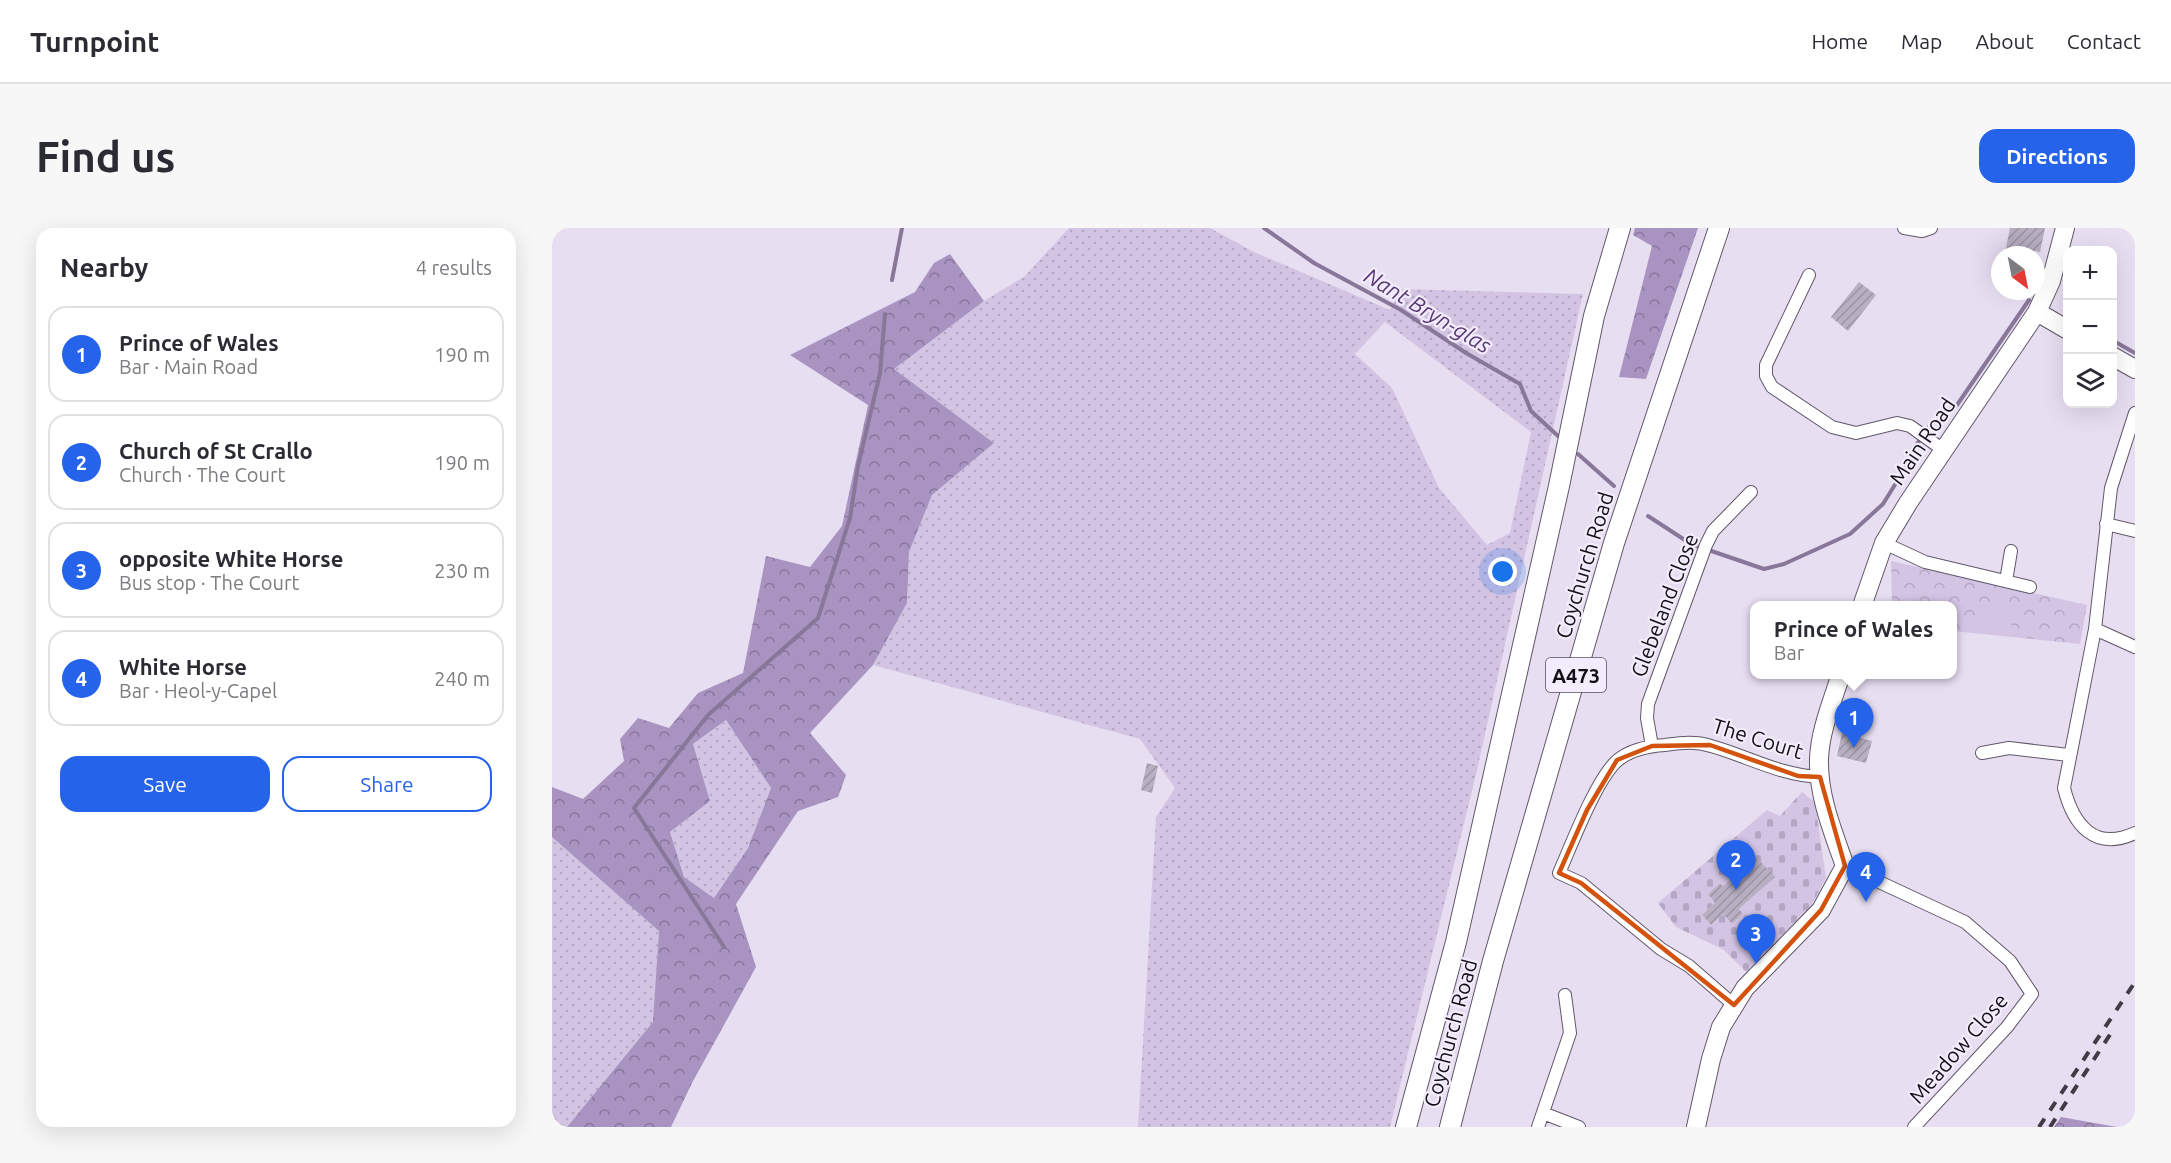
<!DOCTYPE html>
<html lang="en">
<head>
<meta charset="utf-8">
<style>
	:root { --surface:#fff; --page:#f7f7f7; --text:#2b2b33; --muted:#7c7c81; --line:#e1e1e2; --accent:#2563eb }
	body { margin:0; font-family:Ubuntu,sans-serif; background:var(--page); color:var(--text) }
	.controls { position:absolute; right:18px; top:18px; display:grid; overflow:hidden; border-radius:12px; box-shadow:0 6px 24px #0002 }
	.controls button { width:54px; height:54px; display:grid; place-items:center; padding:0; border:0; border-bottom:2px solid var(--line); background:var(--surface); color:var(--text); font:30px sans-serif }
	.compass { position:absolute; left:1439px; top:18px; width:54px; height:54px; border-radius:50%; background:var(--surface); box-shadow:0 6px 24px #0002; rotate:148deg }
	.you { position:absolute; left:951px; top:344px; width:21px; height:21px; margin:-15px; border:4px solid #fff; border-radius:50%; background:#1a73e8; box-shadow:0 0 0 9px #1a73e833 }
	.badge { display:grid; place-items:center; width:39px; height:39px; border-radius:50%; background:var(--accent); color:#fff; font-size:20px; font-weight:700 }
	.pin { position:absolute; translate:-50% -50px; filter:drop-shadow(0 2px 3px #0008) }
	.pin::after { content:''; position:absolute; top:32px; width:21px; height:18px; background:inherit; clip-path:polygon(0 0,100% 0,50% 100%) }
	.popup { position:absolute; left:1198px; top:373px; width:207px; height:78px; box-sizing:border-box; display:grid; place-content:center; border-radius:12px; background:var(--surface); filter:drop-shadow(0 2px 4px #0005); font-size:20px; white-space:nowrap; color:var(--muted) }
	.popup b { font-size:22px; color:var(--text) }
	.popup::after { content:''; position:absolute; left:50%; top:100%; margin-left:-12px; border:12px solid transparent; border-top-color:var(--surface) }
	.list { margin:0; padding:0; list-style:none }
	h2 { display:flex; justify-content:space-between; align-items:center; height:78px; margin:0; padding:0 24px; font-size:26px }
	h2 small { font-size:20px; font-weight:400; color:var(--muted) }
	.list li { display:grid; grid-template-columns:39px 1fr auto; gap:18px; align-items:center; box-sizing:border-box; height:96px; margin:0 12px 12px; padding:0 12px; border:2px solid var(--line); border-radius:18px }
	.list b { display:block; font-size:22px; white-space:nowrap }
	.list p { margin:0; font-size:20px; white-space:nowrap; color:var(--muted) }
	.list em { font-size:20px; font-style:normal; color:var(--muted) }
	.actions { display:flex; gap:12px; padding:18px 24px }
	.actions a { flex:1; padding:14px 0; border:2px solid var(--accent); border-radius:18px; text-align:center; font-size:21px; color:var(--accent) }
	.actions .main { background:var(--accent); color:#fff }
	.icon { flex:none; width:33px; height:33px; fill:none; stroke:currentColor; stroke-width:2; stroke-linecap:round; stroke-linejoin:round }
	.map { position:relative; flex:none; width:1583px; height:899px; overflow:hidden; border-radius:18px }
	header { display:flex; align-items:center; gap:36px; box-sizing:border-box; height:84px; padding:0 30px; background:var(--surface); border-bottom:2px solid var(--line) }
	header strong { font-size:28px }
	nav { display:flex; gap:33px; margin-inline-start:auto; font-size:21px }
	.intro { display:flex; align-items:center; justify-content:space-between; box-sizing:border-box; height:144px; padding:0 36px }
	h1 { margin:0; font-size:42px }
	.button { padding:15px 27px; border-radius:18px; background:var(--accent); color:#fff; font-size:21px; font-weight:700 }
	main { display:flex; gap:36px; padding:0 36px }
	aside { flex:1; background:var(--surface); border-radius:18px; box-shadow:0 6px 24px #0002 }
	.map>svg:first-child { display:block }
	.grass { fill:url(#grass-dots); fill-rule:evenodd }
	.forest { fill:url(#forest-crowns); fill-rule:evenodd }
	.cemetery { fill:url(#cemetery-stones); fill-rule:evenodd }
	.park { fill:url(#park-crowns) }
	.pitch { fill:#d3c4e4 }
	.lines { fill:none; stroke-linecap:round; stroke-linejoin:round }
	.stream { stroke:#879; stroke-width:4 }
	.building { fill:url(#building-hatch) }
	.street-casing { stroke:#605869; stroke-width:14 }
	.secondary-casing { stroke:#605869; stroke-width:20 }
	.primary-casing { stroke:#605869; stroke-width:22 }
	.street { stroke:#fff; stroke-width:12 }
	.secondary { stroke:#fff; stroke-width:18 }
	.primary { stroke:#fff; stroke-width:20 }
	.rail { stroke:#403b45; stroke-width:4; stroke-dasharray:10 10; stroke-linecap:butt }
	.marked { fill:none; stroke:#d3520d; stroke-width:4.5; stroke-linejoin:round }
	.labels { text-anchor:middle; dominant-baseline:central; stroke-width:4.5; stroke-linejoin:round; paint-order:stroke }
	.shield { fill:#f3ecfc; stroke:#56515b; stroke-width:1.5 }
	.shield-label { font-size:20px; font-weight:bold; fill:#130f16 }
	.street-label { font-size:21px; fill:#130f16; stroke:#f3ecfc }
	.water-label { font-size:22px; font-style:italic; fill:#5a3a75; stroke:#f3ecfc }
</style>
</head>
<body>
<header>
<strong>Turnpoint</strong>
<nav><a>Home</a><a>Map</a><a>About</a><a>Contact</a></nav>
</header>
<div class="intro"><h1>Find us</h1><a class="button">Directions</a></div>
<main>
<aside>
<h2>Nearby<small>4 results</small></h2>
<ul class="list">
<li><span class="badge">1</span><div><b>Prince of Wales</b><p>Bar · Main Road</p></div><em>190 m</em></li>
<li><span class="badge">2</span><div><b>Church of St Crallo</b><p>Church · The Court</p></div><em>190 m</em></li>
<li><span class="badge">3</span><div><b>opposite White Horse</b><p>Bus stop · The Court</p></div><em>230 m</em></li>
<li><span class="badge">4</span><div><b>White Horse</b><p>Bar · Heol-y-Capel</p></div><em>240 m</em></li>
</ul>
<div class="actions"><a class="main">Save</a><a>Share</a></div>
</aside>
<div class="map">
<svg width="1583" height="899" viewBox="0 0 1583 899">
	<defs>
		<pattern id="grass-dots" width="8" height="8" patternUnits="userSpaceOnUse" patternTransform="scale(1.5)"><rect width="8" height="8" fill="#d3c4e4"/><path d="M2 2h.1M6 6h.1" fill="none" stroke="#b4a7c3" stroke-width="1.8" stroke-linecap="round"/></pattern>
		<pattern id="forest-crowns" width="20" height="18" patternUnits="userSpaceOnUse" patternTransform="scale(1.5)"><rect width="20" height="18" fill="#a993c1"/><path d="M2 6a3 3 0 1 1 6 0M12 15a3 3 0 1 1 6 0" fill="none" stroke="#88769c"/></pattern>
		<pattern id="cemetery-stones" width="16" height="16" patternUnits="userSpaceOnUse" patternTransform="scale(1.5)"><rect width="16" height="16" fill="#d3c4e4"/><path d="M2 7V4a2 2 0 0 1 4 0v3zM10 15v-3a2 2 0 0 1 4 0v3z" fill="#b4a7c3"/></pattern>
		<pattern id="park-crowns" width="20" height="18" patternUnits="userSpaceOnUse" patternTransform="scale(1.5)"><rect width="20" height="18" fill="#d3c4e4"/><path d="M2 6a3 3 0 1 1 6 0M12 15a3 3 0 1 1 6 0" fill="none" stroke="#b4a7c3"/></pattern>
		<pattern id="building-hatch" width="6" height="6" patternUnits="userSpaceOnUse" patternTransform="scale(1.5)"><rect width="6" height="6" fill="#b8afc2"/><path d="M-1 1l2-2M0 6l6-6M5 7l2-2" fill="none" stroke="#9d95a6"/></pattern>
	</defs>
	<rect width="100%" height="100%" fill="#e7def2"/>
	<!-- grass -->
	<path class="grass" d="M517 0H658L702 24 838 82 849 61 1031 66 925 542 838 899H586L604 589 623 560 588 511 321 437 355 375 357 324 380 267 442 215 342 141 432 73 472 49ZM833 94 979 204 958 305 935 317 887 260 840 160 803 126Z
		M174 492 219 560 196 620 162 670 132 649 118 604 158 573 141 516Z
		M0 609 107 702 102 794 15 899H0Z"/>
	<!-- forest -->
	<path class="forest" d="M1083 0H1146L1094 151 1067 149 1100 18 1081 7Z
		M398 26 432 73 342 141 442 215 380 267 357 324 355 375 321 437 258 505 294 547 286 569 246 583 184 676 204 739 140 855 119 899H15L101 794 107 703 0 609V559L31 571 72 533 68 511 86 490 117 500 146 465 191 445 214 328 258 339 290 298 316 177 238 127 363 64 382 35ZM174 492 219 560 196 620 162 670 132 649 118 604 158 573 141 516Z
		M1509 889 1565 899H1502Z"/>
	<!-- cemetery -->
	<path class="cemetery" d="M1250 564 1263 574 1274 650 1256 684 1194 744 1172 722 1124 699 1106 675 1215 582 1228 588ZM1204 629 1222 650 1187 681 1191 686 1180 696 1171 686 1159 697 1150 687 1163 675 1156 666 1168 655 1171 658Z"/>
	<!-- park -->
	<path class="park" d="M1339 333 1535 377 1528 416 1401 403V378L1340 377Z"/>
	<!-- pitch -->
	<path class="pitch" d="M1428 379 1461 383 1459 404 1426 400Z"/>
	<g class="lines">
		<!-- stream -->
		<path class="stream" d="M712 0 762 35 849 82 914 125 968 156 979 183 1006 208
			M340 52 350 0
			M1513 85 1516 87
			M1560 112 1583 125
			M1026 226 1062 258
			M1096 288 1139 316 1212 341 1232 336 1298 306 1331 276 1357 234 1365 216 1379 196 1405 177 1477 72
			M172 719 82 580 156 487 266 390 298 290 306 238 328 145 333 86"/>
	</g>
	<!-- building -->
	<path class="building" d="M1458 0H1493L1488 24 1483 23 1482 27 1453 25Z
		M1307 54 1324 67 1296 103 1279 89Z
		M1290 505 1320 513 1314 535 1285 528Z
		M595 535 606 538 600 565 589 562Z
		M1204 629 1223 649 1187 681 1191 686 1180 696 1171 686 1159 697 1150 687 1163 675 1156 666 1168 655 1171 658Z"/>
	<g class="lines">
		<!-- street casing -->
		<g class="street-casing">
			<path id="street" d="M1352 0 1370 3 1379 0
				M1257 47 1214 137V148L1220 159 1280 199 1304 205 1345 195 1358 198 1390 221
				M1583 185 1559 260 1543 401 1512 560C1521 596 1542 624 1583 605
				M1554 296 1583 303
				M1332 315 1373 334 1478 359
				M1454 353 1459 323
				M1543 401 1583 419
				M1100 518 1095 490 1096 476 1154 317 1161 303 1199 264
				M1430 525 1457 520 1517 527
				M1293 638 1413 694 1458 733 1480 766 1455 799 1362 899
				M1182 777 1137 738 1109 721 1029 655 1007 645C1019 618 1045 549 1066 532 1078 522 1098 518 1113 517 1129 515 1143 513 1159 518 1195 528 1230 548 1268 549
				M991 885 1027 899
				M986 899 1018 805 1013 767"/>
		</g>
		<!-- secondary casing -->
		<g class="secondary-casing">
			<path id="secondary" d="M1485 84 1516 102
				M1560 128 1583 141
				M1310 378 1332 315 1356 275 1485 84 1499 53 1513 0
				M1144 899 1159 831 1169 799 1193 760 1269 682 1293 638C1281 604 1266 568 1267 531 1268 503 1280 474 1289 446"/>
		</g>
		<!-- primary casing -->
		<g class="primary-casing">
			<path id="primary" d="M854 899 904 714 1007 258 1042 88 1068 0
				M898 899 941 733 1062 315 1167 0"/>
		</g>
		<!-- street -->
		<use href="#street" class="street"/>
		<!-- secondary -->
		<use href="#secondary" class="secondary"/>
		<!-- primary -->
		<use href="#primary" class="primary"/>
		<!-- rail -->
		<path class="rail" d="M1487 899 1583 754
			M1498 899 1561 802"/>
	</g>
	<!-- marked area -->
	<path class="marked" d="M1158 517 1246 548 1268 549 1293 638 1269 682 1182 777 1029 655 1007 645 1035 582 1065 532 1100 518Z"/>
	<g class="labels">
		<!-- shield labels -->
		<rect class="shield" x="994" y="430" width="60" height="34" rx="4.5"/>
		<g class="shield-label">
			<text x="1024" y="447">A473</text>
		</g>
		<!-- street labels -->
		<g class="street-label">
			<text transform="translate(1370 213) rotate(-56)">Main Road</text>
			<text transform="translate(1032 337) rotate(-73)">Coychurch Road</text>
			<text transform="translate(1112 377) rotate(-69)">Glebeland Close</text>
			<text transform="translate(1206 510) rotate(17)">The Court</text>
			<text transform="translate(898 805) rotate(-75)">Coychurch Road</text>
			<text transform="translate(1406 820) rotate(-49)">Meadow Close</text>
		</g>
		<!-- water labels -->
		<g class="water-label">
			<text transform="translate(876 82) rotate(31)">Nant Bryn-glas</text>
		</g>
	</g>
</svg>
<div class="controls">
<button>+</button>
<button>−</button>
<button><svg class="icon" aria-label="layers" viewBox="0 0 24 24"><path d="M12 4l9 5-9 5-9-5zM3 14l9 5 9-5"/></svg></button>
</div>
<svg class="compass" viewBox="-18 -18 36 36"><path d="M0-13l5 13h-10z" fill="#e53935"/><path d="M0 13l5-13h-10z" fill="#7c7c81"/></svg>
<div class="you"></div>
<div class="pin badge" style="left:1302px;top:520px">1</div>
<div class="popup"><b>Prince of Wales</b>Bar</div>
<div class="pin badge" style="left:1184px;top:662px">2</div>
<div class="pin badge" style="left:1204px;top:736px">3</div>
<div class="pin badge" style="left:1314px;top:674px">4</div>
</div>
</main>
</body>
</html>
